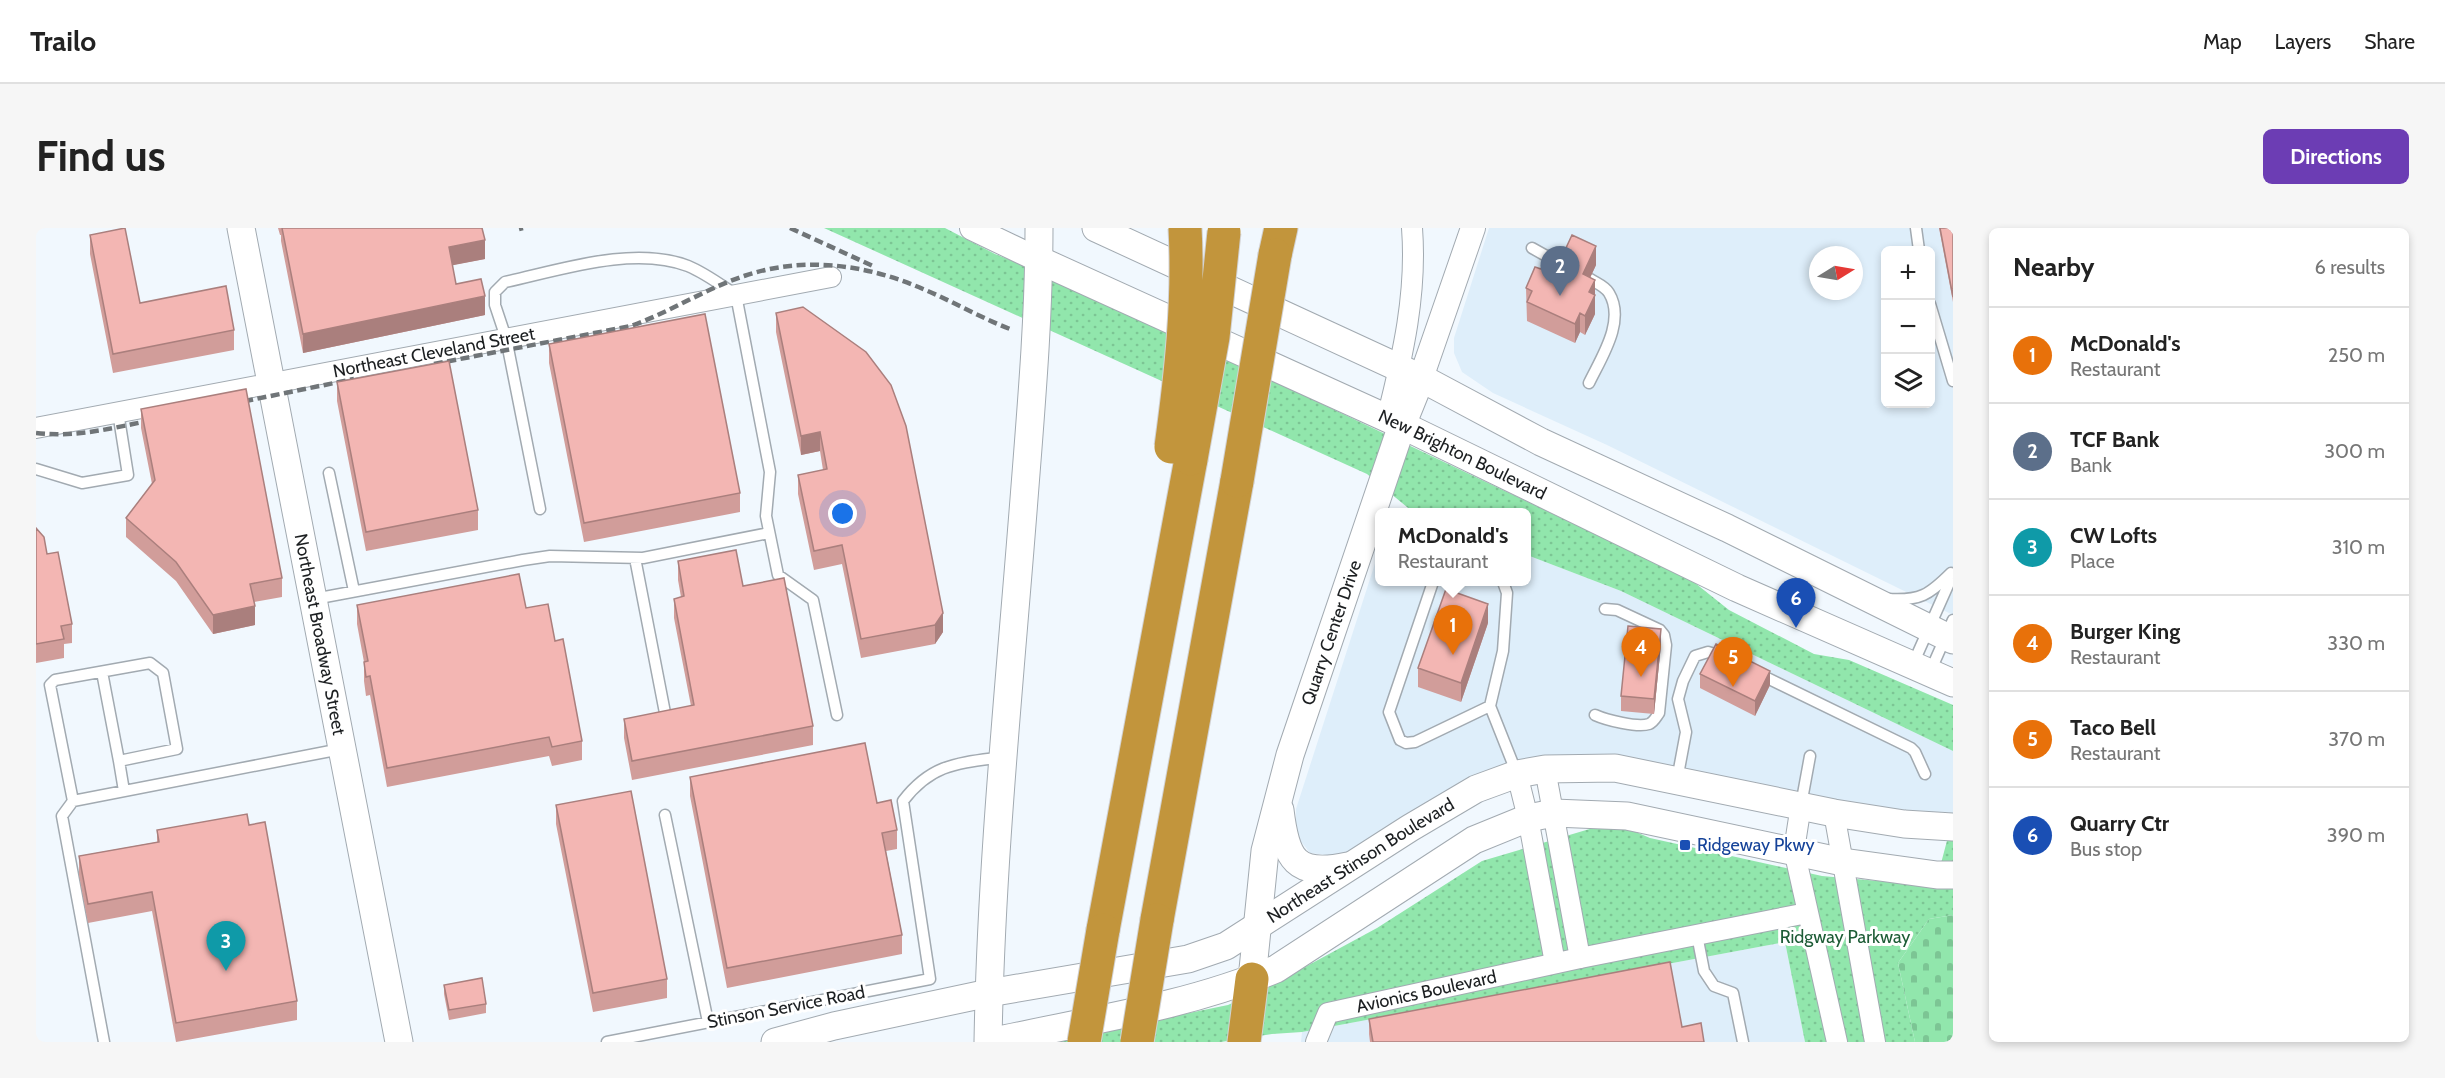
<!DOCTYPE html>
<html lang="en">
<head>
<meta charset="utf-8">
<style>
	:root { --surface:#fff; --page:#f6f6f6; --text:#222; --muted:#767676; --line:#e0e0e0; --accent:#6c3db4 }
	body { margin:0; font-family:Cabin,sans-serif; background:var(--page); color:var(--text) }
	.controls { position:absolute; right:18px; top:18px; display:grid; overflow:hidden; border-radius:9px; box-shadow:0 3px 9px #0003 }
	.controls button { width:54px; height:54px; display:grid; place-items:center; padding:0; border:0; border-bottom:2px solid var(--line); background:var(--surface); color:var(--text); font:30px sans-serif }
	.compass { position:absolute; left:1773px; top:18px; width:54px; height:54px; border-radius:50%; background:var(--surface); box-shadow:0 3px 9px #0003; rotate:79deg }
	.you { position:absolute; left:807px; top:286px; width:21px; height:21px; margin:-15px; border:4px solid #fff; border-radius:50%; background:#1a73e8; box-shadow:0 0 0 9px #1a73e833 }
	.badge { display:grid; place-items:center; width:39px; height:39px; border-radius:50%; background:var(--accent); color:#fff; font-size:20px; font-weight:700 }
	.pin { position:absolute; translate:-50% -50px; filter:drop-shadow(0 2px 3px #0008) }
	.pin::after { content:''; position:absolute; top:32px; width:21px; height:18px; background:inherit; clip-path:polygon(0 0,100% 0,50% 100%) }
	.popup { position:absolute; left:1339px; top:280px; width:156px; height:78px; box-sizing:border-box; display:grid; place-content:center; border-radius:9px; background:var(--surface); filter:drop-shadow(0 2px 4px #0005); font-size:20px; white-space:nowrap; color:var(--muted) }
	.popup b { font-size:22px; color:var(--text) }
	.popup::after { content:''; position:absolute; left:50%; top:100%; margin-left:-12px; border:12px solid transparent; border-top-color:var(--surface) }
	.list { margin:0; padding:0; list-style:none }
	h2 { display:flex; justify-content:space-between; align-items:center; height:78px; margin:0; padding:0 24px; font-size:26px }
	h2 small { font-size:20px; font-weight:400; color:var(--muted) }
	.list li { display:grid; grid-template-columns:39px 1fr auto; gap:18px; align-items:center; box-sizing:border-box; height:96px; padding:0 24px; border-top:2px solid var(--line) }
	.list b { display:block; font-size:22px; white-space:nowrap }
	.list p { margin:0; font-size:20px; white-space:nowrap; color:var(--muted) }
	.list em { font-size:20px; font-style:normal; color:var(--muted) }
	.icon { flex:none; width:33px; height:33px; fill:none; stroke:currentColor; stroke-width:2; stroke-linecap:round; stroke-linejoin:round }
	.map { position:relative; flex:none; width:1917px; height:814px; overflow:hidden; border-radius:9px }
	header { display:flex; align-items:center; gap:36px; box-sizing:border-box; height:84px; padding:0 30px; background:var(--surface); border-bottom:2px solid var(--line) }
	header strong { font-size:28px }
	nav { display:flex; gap:33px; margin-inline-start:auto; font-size:21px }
	.intro { display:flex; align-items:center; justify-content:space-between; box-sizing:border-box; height:144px; padding:0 36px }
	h1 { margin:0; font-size:42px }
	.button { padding:15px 27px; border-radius:9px; background:var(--accent); color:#fff; font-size:21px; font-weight:700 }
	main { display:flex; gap:36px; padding:0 36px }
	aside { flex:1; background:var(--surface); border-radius:9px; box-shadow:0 3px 9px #0003 }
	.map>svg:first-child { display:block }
	.built { fill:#deeefa; fill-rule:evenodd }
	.grass { fill:url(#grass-dots) }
	.cemetery { fill:url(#cemetery-stones) }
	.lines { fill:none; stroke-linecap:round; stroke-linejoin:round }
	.service-casing { stroke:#a2aab1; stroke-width:13 }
	.minor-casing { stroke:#a2aab1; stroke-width:22 }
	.tertiary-casing { stroke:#a2aab1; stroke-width:26 }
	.secondary-casing { stroke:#a2aab1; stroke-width:29 }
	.motorway-casing { stroke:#d2d2d3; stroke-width:35 }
	.service { stroke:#fff; stroke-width:10 }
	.minor { stroke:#fff; stroke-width:20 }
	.tertiary { stroke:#fff; stroke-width:24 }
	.secondary { stroke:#fff; stroke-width:27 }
	.motorway { stroke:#c2953c; stroke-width:33 }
	.rail { stroke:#707578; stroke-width:4.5; stroke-dasharray:9 4.5; stroke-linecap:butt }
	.motorway-bridge-casing { stroke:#d2d2d3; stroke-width:35; stroke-linecap:butt }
	.motorway-bridge { stroke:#c2953c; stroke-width:33 }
	.wall { fill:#d19d9a }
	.shaded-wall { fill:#aa7f7d }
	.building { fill:#f3b6b3; stroke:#aa7f7d; stroke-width:1.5 }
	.transit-dot { fill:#1a4fb4; stroke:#fff; stroke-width:2 }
	.labels { text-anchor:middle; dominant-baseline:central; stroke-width:6; stroke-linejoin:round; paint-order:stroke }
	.street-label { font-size:18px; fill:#1c1f21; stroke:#fff }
	.transit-label { font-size:18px; fill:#164399; stroke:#fff; text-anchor:start }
	.park-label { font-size:18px; fill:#1d5c36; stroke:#fff }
</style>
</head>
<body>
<header>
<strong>Trailo</strong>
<nav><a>Map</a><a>Layers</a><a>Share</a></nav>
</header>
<div class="intro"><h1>Find us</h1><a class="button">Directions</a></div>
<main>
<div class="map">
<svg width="1917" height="814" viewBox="0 0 1917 814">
	<defs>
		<pattern id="grass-dots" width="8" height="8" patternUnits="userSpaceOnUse" patternTransform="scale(1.5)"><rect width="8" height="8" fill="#91e6ac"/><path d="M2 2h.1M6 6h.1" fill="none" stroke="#7cc594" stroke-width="1.8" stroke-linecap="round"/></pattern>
		<pattern id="cemetery-stones" width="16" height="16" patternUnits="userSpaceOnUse" patternTransform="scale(1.5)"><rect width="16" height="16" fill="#91e6ac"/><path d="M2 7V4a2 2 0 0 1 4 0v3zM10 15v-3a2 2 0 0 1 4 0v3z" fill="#7cc594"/></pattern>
	</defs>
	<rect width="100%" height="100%" fill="#f1f8fe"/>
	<!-- built -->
	<path class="built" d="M1453 0H1917V387L1571 217 1457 165 1426 144 1418 125V110ZM1850 22H1894V176H1850ZM1782 27H1818V63H1782Z
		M1343 323 1344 354H1490L1491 327 1585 363 1917 523V585L1889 586 1792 570 1457 542 1421 556 1307 629 1274 625 1260 607V581Z
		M1749 714 1769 814H1265L1266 804Z"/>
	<!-- grass -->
	<path class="grass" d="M788 0H909L959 26 1025 52 1654 351 1693 382 1778 426 1813 432 1917 477V523L1585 363 1491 327 1490 284H1377L1331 246Z
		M1917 590V687L1893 691 1862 735 1879 814H1769L1749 714 1266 804 1236 806 1185 814H1011L1192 777 1245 752 1341 700 1446 633 1567 597 1586 598 1614 610 1786 648 1899 658Z"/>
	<!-- cemetery -->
	<path class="cemetery" d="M1917 687V814H1879L1862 735 1893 691Z"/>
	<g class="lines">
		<!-- service casing -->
		<g class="service-casing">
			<path id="service" d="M1880 0 1883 22
				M1496 20 1530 39
				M1894 76 1917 153
				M1553 155C1565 130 1590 93 1573 65 1569 58 1560 55 1554 51
				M0 241 46 255 92 247 82 184
				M293 245 318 363
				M504 281 470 110 459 77V64L469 54C524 42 598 17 652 38 669 45 685 57 700 67L734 244 730 288 742 347 777 372 801 487
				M599 330 630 490
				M1397 354 1353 484 1364 512 1370 515 1379 514 1454 478
				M1467 354 1471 365 1467 423 1454 478 1481 546
				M278 371 487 332 514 328 607 330 733 305
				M1852 371C1884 373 1893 367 1915 345
				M1877 436 1917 346
				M66 444 83 533
				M1894 444 1917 392
				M1721 445 1875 520 1879 524 1889 546
				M1559 487C1570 492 1602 500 1613 496 1618 494 1620 489 1623 485L1630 417 1628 407 1624 402 1581 382 1569 381
				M1641 552 1650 504 1642 471 1647 453 1659 428 1672 424 1688 429
				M37 573 14 457 19 452 114 435 127 445 141 521 83 533 88 563
				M1765 577 1774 528
				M629 587 672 794
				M1661 707 1668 743 1678 758 1697 765 1707 814
				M68 814 26 588 37 573 305 521
				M571 814 894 751 867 573C896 535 923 535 968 529"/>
		</g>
		<!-- minor casing -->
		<g class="minor-casing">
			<g id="minor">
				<path d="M1351 190C1367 127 1381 65 1376 0"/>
				<path id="s1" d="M0 200 795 49"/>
				<path d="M1509 541 1544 730"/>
				<path d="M1481 546 1492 590 1519 735"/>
				<path d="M1765 577 1758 622 1801 814"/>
				<path d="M1798 585 1839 814"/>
				<path id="s2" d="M1280 814 1292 785 1544 730 1771 685"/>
			</g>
		</g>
		<!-- tertiary casing -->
		<g class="tertiary-casing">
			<path id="tertiary" d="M936 0 1003 32
				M1385 150 1437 0"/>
		</g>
		<!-- secondary casing -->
		<g class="secondary-casing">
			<g id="secondary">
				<path id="s3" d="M205 0 363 814"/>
				<path d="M1060 0 1385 150 1505 214 1691 300 1917 412"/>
				<path id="s4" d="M1003 32 1366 197 1701 360 1917 455"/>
				<path d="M1244 582C1250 632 1259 649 1312 638"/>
				<path id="s5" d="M1216 751 1229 623 1254 527 1366 197 1385 150"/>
				<path id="s6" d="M739 814 798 798 953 765 1152 731 1190 718 1374 600 1440 561 1481 546 1509 541 1579 540 1798 585 1868 596 1917 599"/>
				<path d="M952 814C955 633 974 452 988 271 995 181 1003 90 1003 0"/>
				<path d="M954 814C1049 793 1150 779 1240 741L1438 612 1492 590 1518 585 1591 588 1807 634 1901 647H1917"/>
			</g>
		</g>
		<!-- motorway casing -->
		<g class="motorway-casing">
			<path id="motorway" d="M1239 27 1245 0
				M1121 692 1201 253
				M1067 702 1155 231
				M1208 814 1216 751"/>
		</g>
		<!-- service -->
		<use href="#service" class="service"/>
		<!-- minor -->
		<use href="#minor" class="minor"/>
		<!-- tertiary -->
		<use href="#tertiary" class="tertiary"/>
		<!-- secondary -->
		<use href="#secondary" class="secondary"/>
		<!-- motorway -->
		<use href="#motorway" class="motorway"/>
		<!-- rail -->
		<path class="rail" d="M754 0 837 38
			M483 1 487 0
			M398 136 595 98C634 84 669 61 708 48 767 28 830 36 887 61 916 73 943 89 974 101
			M195 176 318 151
			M0 205C41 210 81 199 121 191"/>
		<!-- motorway-bridge casing -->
		<g class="motorway-bridge-casing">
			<path id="motorway-bridge" d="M1135 219C1145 146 1153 73 1149 0
				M1155 231 1177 109 1188 4
				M1201 253 1239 27
				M1048 814 1067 702
				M1101 814 1121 692"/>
		</g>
		<!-- motorway-bridge -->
		<use href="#motorway-bridge" class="motorway-bridge"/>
	</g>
	<!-- wall -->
	<path class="wall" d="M242 0H446L449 31 416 37 420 56 449 87 267 125 245 13V7H244Z
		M1903 0H1917V74Z
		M54 7 104 75 198 102V122L77 145 54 26Z
		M1523 35 1560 37 1554 50 1559 52V86L1549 107 1544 104 1539 115 1491 93 1490 60Z
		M740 85 907 404 899 416 825 430 806 336 778 342 762 266V247L787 242 784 223 765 227 740 104Z
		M513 116 704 265V284L548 314 513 135Z
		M301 154 442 282V302L330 323 301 173Z
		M105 181 246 350V369L218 374 219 397 177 406 140 353 90 309V290L116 256 105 200Z
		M0 300 11 326 36 396V415L28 416V430L0 435Z
		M642 333 707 358 777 498V517L596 552 588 510V491L655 478 638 390V371L645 369 642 352Z
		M321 377 490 380 519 413 546 513V532L516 538 513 528 351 559 334 467 330 468 328 453V434L321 396Z
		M1452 395 1425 474 1382 459V440Z
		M1625 416 1618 486 1585 483V468Z
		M1664 446 1734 457 1719 488 1664 460Z
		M654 549 841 575 861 602V621L850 623 866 707V726L691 760 654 568Z
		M520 577 631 751V770L557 784 520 596Z
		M213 597 261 773V792L140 814 116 683 52 695 43 647V628L121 614V602Z
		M408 757 450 776V785L413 792 408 766Z
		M1333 791 1646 799 1668 814H1334L1333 806Z"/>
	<!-- shaded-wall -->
	<path class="shaded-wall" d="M449 12V31L413 38V19Z
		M1560 18V37L1547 65V46Z
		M1559 52V86L1549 107V88L1553 64Z
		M449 68V87L267 125V106Z
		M1544 85V104L1539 115V96Z
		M784 204V223L765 227V208Z
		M1452 376V395L1425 474V455Z
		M219 378V397L177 406V387Z
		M907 385V404L899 416V397Z
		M1625 401V416L1618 486V471Z
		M1734 443V457L1719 488V473Z"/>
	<!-- building -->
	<path class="building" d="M89 0 104 75 190 58 198 102 77 126 54 7Z
		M246 0H446L449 12 413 19 420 56 445 51 449 68 267 106Z
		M1904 0H1917V69Z
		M1536 7 1560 18 1547 46 1559 52 1553 64 1559 67 1549 88 1544 85 1539 96 1491 74 1496 63 1490 60 1499 39 1505 41 1510 29 1523 35Z
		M767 79 830 124 855 157 870 198 907 385 899 397 825 411 806 317 778 323 762 247 791 241 784 204 765 208 740 85Z
		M669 86 704 265 548 295 513 116Z
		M413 133 442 282 330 304 301 154Z
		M210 161 246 350 214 356 219 378 177 387 140 334 90 290 119 252 105 181Z
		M0 300 8 309 11 326 22 324 36 396 25 398 28 411 0 416Z
		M700 322 707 358 748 350 777 498 596 533 588 491 658 477 638 371 648 368 642 333Z
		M483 346 490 380 512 376 519 413 527 411 546 513 516 519 513 509 351 540 334 448 330 449 328 434 332 433 321 377Z
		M1410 361 1452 376 1425 455 1382 440Z
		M1592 398 1625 401 1618 471 1585 468Z
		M1680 416 1734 443 1719 473 1664 446Z
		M829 515 841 575 855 572 861 602 846 605 866 707 691 740 654 549Z
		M595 563 631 751 557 765 520 577Z
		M211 586 213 597 229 594 261 773 140 795 116 664 52 676 43 628 123 614 121 602Z
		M1634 734 1646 799 1665 795 1668 814H1337L1333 791Z
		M446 750 450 776 413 782 408 757Z"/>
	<!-- markers -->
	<rect class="transit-dot" x="1643" y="611" width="12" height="12" rx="3"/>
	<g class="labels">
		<!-- street labels -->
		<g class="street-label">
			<text stroke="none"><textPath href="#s1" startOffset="405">Northeast Cleveland Street</textPath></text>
			<text stroke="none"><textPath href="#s4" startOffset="466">New Brighton Boulevard</textPath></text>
			<text stroke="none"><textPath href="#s5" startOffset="357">Quarry Center Drive</textPath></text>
			<text stroke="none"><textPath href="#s3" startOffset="414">Northeast Broadway Street</textPath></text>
			<text stroke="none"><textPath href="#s6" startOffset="621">Northeast Stinson Boulevard</textPath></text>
			<text stroke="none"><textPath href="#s2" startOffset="132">Avionics Boulevard</textPath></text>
			<text transform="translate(750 779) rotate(-11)">Stinson Service Road</text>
		</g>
		<!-- transit labels -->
		<g class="transit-label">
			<text x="1661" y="617">Ridgeway Pkwy</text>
		</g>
		<!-- park labels -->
		<g class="park-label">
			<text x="1809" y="709">Ridgway Parkway</text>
		</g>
	</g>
</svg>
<div class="controls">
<button>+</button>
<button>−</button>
<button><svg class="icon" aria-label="layers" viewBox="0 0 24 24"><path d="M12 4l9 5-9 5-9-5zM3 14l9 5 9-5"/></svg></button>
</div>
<svg class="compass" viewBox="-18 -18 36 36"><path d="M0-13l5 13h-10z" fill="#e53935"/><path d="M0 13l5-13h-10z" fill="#767676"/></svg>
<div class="you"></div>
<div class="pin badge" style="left:1417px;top:427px;background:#e8710a">1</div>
<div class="popup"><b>McDonald's</b>Restaurant</div>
<div class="pin badge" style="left:1524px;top:68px;background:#5c6f8a">2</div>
<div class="pin badge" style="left:190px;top:743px;background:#0f9aa8">3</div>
<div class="pin badge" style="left:1605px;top:449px;background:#e8710a">4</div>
<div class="pin badge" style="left:1697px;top:459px;background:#e8710a">5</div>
<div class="pin badge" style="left:1760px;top:400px;background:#1a4fb4">6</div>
</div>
<aside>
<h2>Nearby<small>6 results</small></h2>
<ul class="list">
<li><span class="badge" style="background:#e8710a">1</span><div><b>McDonald's</b><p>Restaurant</p></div><em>250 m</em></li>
<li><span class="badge" style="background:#5c6f8a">2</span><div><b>TCF Bank</b><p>Bank</p></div><em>300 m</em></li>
<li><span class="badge" style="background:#0f9aa8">3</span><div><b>CW Lofts</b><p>Place</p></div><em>310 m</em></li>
<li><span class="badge" style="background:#e8710a">4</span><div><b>Burger King</b><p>Restaurant</p></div><em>330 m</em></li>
<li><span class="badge" style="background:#e8710a">5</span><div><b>Taco Bell</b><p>Restaurant</p></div><em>370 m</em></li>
<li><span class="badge" style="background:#1a4fb4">6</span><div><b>Quarry Ctr</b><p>Bus stop</p></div><em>390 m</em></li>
</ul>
</aside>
</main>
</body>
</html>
